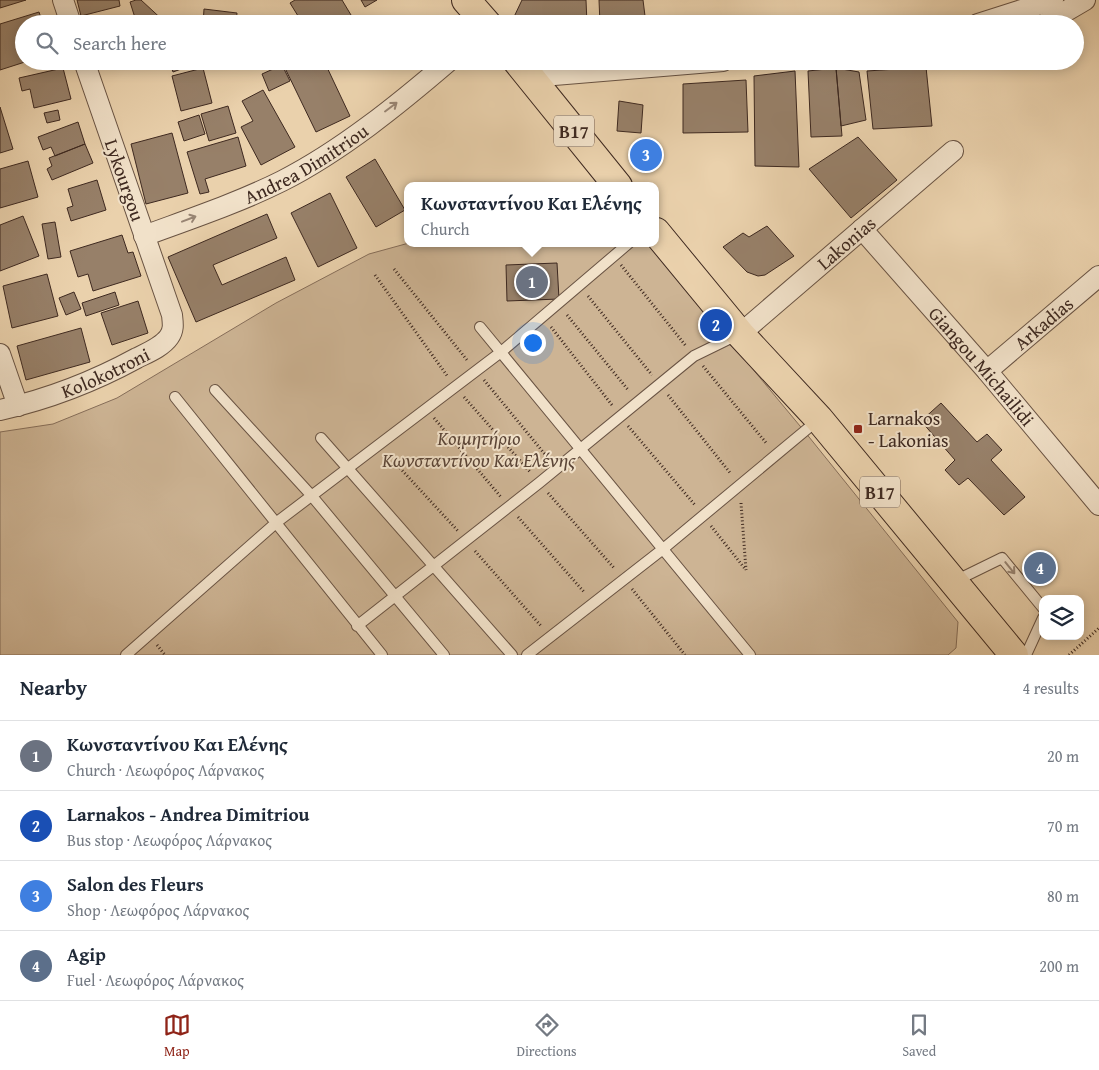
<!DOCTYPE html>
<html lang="en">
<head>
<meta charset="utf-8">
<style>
	:root { --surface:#fff; --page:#f6f6f7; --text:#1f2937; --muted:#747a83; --line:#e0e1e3; --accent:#8f2418 }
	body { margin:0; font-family:"Gentium Book Plus",serif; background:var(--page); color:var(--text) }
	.controls { position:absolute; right:15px; bottom:15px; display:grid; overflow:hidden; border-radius:10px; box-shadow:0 2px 12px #0003 }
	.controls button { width:45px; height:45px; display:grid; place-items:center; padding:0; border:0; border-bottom:1px solid var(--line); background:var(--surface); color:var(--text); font:25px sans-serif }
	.you { position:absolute; left:532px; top:342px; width:18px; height:18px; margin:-12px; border:4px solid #fff; border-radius:50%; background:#1a73e8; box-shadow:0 0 0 8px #1a73e833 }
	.badge { display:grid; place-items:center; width:32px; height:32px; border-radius:50%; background:var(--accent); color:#fff; font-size:16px; font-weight:700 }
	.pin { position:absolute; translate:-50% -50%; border:2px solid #fff; box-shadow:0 1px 5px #0006 }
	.popup { position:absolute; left:404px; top:182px; width:255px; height:65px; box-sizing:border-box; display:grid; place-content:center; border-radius:10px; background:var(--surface); filter:drop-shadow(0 1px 4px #0005); font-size:16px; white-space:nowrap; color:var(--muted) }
	.popup b { font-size:19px; color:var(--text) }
	.popup::after { content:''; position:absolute; left:50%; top:100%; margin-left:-10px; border:10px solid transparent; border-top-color:var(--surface) }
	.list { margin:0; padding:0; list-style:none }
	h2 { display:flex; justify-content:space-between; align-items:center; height:65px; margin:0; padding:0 20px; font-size:21px }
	h2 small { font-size:16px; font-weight:400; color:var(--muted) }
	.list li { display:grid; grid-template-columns:32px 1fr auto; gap:15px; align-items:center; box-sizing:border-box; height:70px; padding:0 20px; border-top:1px solid var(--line) }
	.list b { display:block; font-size:19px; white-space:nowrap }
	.list p { margin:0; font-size:16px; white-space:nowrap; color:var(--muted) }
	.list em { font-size:16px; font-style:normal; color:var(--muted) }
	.icon { flex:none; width:28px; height:28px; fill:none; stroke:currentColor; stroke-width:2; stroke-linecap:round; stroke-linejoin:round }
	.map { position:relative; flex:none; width:1099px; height:655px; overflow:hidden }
	.search { position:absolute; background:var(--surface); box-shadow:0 2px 12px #0003; left:15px; right:15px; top:15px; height:55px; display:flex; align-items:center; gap:12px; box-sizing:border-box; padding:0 18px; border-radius:28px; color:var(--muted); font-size:19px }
	.sheet { height:345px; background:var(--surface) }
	nav { display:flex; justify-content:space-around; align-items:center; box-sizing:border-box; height:70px; border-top:1px solid var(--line); background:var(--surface); font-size:14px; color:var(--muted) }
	nav a { display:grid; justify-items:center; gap:2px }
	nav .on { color:var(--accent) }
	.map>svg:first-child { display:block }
	.green { fill:#cdb494; stroke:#866e5a }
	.building { fill:#978069; stroke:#3e2920 }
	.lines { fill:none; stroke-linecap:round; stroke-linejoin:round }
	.lane-casing { stroke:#695343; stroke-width:12 }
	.street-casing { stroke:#695343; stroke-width:22 }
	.primary-casing { stroke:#3e2920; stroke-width:30 }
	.path { stroke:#3e2920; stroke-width:3; stroke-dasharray:1 2.5; stroke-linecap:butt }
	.lane { stroke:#f1e1c9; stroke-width:10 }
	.street { stroke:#f1e1c9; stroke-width:20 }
	.primary { stroke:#ead1ac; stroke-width:28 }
	.oneway { stroke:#988574 }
	.poi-dot { fill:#8f2418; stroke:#f1e1c9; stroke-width:2 }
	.labels { text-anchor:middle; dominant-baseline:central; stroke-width:4; stroke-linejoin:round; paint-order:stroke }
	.shield { fill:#f1e1c9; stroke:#746053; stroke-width:1 }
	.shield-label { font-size:18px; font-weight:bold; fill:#3e2920 }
	.street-label { font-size:19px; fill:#3e2920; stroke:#f1e1c9 }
	.poi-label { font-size:19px; fill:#3e2920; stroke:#f1e1c9; text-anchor:start }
	.park-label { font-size:19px; font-style:italic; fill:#5b4537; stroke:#f1e1c9 }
</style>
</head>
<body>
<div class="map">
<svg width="1099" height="655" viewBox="0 0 1099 655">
	<rect width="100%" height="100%" fill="#ead1ac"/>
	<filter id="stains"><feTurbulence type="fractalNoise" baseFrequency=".004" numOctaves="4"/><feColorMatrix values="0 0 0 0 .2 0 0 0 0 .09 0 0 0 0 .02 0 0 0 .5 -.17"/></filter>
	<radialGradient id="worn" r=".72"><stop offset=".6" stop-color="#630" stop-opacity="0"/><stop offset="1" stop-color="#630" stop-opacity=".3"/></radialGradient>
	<!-- green -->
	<path class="green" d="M409 243H648L805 432 958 622 956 648 948 655H0V432L53 424 117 398 276 303 369 254Z"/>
	<!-- building -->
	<path class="building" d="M0 0H26L0 8Z
		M77 0H119L120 6 81 16Z
		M136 0H141L167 24H128L136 21 130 2Z
		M295 0H342L354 20 347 24H303L290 3Z
		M361 0H377L365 7Z
		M522 0H586L587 24H516L513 19Z
		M599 0H643L646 24H600Z
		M204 9 237 13 236 24H203Z
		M39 12 43 24H24V61H28L0 70V24Z
		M97 61H127L100 69Z
		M169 61H191L192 65 173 72Z
		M199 61H238V65L225 63 224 66 199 63Z
		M289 61H324L350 116 316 132 283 64Z
		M282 65 290 81 269 91 262 74Z
		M926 67 932 126 873 129 867 71Z
		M63 68 71 99 34 108 30 89 22 91 19 78Z
		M203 68 212 103 181 111 172 76Z
		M836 68 842 136 811 137 808 71Z
		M836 68 859 72 866 120 841 126Z
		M795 71 799 167 755 166 754 76Z
		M746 80 748 132 683 133V84Z
		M263 90 295 147 261 165 241 127 253 121 242 101Z
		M619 101 643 105 641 133 617 131Z
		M228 106 236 133 209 141 201 114Z
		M0 107 13 149 0 153Z
		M58 110 60 120 47 123 44 113Z
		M199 115 205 134 184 141 178 122Z
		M78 122 85 144 55 156 51 147 43 150 38 137Z
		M172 133 188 193 146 204 131 144Z
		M238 137 246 166 205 179 209 192 200 194 187 152Z
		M858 137 897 180 851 218 809 169Z
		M645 139 663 157 647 172 629 153Z
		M85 144 93 163 52 180 47 169 52 166 49 158Z
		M375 159 405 210 376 227 346 177Z
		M28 161 38 197 0 208V169Z
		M97 180 106 210 71 221 67 208 73 206 68 189Z
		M330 193 357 248 318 267 291 213Z
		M267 214 277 238 213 265 222 285 286 257 295 280 196 322 168 257Z
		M23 216 39 256 0 271V225Z
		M55 222 61 257 48 259 42 224Z
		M767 226 794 256 765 275 758 276 747 272 723 247 743 233 749 237Z
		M122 235 128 253 133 252 141 276 93 291 88 274 78 277 70 251Z
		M557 263 559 299 507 301 506 265Z
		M47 274 58 316 12 328 3 286Z
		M74 292 81 309 66 315 59 298Z
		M115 292 119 305 86 316 82 303Z
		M138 301 148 333 112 345 101 313Z
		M81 328 90 362 26 380 17 346Z
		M941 403 977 442 987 434 1002 450 991 460 1025 497 1004 515 968 478 959 485 945 470 955 460 921 421Z"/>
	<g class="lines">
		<!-- lane casing -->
		<g class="lane-casing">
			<path id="lane" d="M480 327 750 655
				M215 390 311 495 444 655
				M175 397 382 655
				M321 438 512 655
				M955 581 1002 558 1043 608
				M357 626 539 483 694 356 739 334
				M126 655 277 522 501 352 629 243
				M527 655 663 549 818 420
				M1026 655 1043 618"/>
		</g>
		<!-- street casing -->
		<g class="street-casing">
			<g id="street">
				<path d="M63 0 71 24"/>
				<path d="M978 24 1053 0"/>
				<path d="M1044 24 1085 0"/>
				<path d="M530 77 723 61"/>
				<path id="s1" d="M862 229 987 371 1099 505"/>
				<path id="s2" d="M144 236C190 219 238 203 282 181 341 151 399 104 449 61"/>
				<path id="s3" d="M740 334 953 151"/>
				<path d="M0 354 18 406"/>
				<path id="s4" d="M987 371 1099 276"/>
				<path id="s5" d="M0 410C49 399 93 382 137 358 147 353 162 347 169 337 174 330 173 324 172 315L84 61"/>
			</g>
		</g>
		<!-- primary casing -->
		<g class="primary-casing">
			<path id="primary" d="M466 0 487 24
				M517 61 618 186
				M656 232 740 334 819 419 1014 655"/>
		</g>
		<!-- path -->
		<path class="path" d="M621 265 686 346
			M394 269 467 360
			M375 275 448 377
			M588 296 652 375
			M567 315 629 391
			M551 327 612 405
			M703 366 767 444
			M484 380 548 458
			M668 395 731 474
			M464 397 531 473
			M434 418 501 497
			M628 426 695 505
			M388 455 458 531
			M548 493 615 569
			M741 503 746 570
			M518 517 585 593
			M711 526 746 570
			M475 551 542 627
			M632 589 685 655
			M157 645 165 655
			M1069 655 1099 628"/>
		<!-- lane -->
		<use href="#lane" class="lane"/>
		<!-- street -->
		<use href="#street" class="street"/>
		<!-- primary -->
		<use href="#primary" class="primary"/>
	</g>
	<!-- one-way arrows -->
	<defs><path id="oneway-shaft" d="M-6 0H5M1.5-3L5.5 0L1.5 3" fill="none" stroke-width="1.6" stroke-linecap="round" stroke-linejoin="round" transform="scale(1.25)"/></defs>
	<g class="oneway">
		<use href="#oneway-shaft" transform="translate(391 107) rotate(-37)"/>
		<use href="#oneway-shaft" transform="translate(189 219) rotate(-21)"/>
		<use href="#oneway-shaft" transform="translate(1010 568) rotate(51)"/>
	</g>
	<!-- markers -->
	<rect class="poi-dot" x="853" y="424" width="10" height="10" rx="2.5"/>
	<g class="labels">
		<!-- shield labels -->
		<g class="shield">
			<rect x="554" y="115.5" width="40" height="31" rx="4"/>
			<rect x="860" y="476.5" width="40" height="31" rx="4"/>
		</g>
		<g class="shield-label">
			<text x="574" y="131">B17</text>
			<text x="880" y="492">B17</text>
		</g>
		<!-- street labels -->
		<g class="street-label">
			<text stroke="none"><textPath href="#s2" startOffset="178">Andrea Dimitriou</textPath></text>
			<text transform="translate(125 180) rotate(71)">Lykourgou</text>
			<text stroke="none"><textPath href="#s3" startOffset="140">Lakonias</textPath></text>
			<text stroke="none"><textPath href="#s4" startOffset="74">Arkadias</textPath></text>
			<text stroke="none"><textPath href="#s1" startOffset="182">Giangou Michailidi</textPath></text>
			<text stroke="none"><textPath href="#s5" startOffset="112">Kolokotroni</textPath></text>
		</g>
		<!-- poi labels -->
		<g class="poi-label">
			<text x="868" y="418">Larnakos<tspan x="868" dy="22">- Lakonias</tspan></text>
		</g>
		<!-- park labels -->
		<g class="park-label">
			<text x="479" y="438">Κοιμητήριο<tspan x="479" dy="22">Κωνσταντίνου Και Ελένης</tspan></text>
		</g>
	</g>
	<rect width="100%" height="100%" filter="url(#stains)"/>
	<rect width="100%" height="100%" fill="url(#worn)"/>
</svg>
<div class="controls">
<button><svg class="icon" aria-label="layers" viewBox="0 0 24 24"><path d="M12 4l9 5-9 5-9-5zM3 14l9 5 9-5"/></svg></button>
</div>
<div class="you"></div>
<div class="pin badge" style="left:532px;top:282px;background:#6b7280">1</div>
<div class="popup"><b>Κωνσταντίνου Και Ελένης</b>Church</div>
<div class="pin badge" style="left:716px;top:325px;background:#1a4fb4">2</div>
<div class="pin badge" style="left:646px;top:155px;background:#3f7fe0">3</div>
<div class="pin badge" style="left:1040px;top:568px;background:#5c6f8a">4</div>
<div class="search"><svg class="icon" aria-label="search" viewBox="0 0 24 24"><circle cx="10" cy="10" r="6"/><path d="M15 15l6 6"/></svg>Search here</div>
</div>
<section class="sheet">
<h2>Nearby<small>4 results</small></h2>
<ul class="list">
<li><span class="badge" style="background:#6b7280">1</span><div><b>Κωνσταντίνου Και Ελένης</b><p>Church · Λεωφόρος Λάρνακος</p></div><em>20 m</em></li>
<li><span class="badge" style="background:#1a4fb4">2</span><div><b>Larnakos - Andrea Dimitriou</b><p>Bus stop · Λεωφόρος Λάρνακος</p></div><em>70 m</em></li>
<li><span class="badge" style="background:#3f7fe0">3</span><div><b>Salon des Fleurs</b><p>Shop · Λεωφόρος Λάρνακος</p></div><em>80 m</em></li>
<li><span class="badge" style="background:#5c6f8a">4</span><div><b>Agip</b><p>Fuel · Λεωφόρος Λάρνακος</p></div><em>200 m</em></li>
</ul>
</section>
<nav>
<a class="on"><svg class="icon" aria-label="map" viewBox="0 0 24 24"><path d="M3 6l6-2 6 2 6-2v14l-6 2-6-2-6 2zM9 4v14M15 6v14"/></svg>Map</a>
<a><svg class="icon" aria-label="directions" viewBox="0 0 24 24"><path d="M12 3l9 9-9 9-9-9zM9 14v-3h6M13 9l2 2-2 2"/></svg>Directions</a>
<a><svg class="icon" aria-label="saved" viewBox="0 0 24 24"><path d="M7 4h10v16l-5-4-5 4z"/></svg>Saved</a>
</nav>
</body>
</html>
